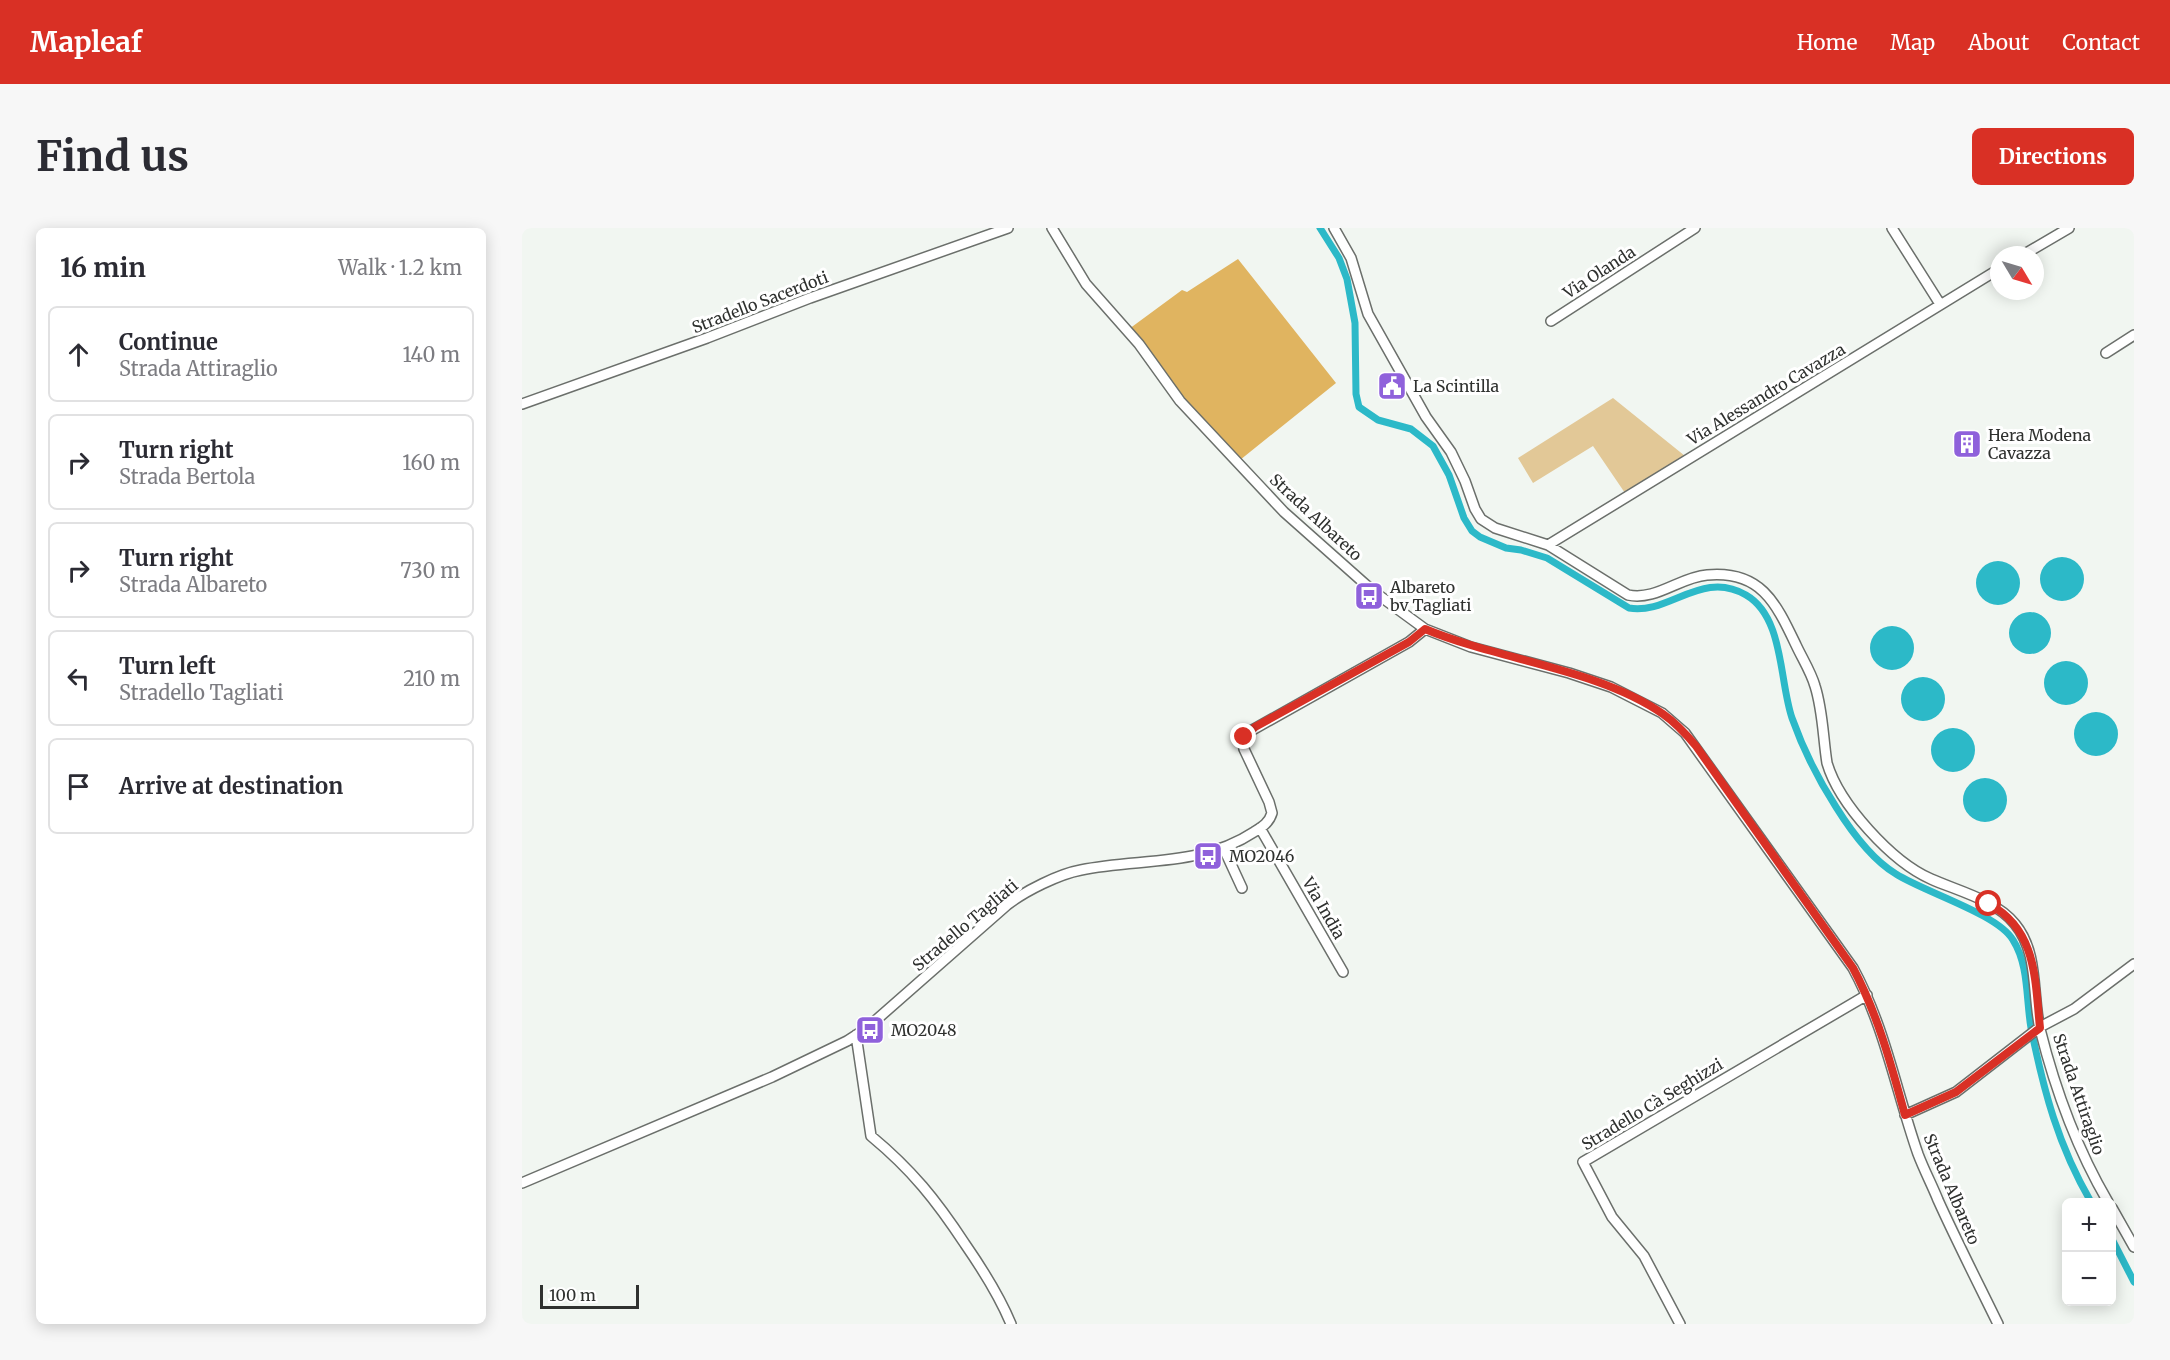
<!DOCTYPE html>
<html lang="en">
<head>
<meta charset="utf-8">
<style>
	:root { --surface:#fff; --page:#f7f7f7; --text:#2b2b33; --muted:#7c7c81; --line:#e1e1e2; --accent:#d93025 }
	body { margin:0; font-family:Merriweather,serif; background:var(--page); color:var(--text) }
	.controls { position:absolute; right:18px; bottom:18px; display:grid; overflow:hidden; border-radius:9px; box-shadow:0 3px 15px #0003 }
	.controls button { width:54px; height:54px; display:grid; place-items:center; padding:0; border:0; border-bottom:2px solid var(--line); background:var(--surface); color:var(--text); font:30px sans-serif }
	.compass { position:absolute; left:1468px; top:18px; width:54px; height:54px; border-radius:50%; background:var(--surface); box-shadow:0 3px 15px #0003; rotate:128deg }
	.scale { position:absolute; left:18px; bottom:15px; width:99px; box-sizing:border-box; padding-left:6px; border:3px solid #2f312f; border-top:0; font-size:16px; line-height:21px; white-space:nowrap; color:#2f312f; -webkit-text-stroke:4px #fff; paint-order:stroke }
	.stop { position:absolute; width:18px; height:18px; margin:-14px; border:4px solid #d93025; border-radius:50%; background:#fff }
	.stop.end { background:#d93025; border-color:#fff; box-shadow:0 2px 6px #0008 }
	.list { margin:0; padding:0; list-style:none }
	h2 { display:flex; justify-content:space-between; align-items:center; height:78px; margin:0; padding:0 24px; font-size:26px }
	h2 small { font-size:20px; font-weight:400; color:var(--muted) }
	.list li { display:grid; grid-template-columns:39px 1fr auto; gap:18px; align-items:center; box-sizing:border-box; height:96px; margin:0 12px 12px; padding:0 12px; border:2px solid var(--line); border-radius:9px }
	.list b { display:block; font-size:22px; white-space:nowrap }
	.list p { margin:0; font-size:20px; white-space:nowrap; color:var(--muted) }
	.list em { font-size:20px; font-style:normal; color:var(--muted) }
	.icon { flex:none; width:33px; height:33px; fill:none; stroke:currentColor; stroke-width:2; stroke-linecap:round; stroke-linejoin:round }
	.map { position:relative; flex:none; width:1612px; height:1096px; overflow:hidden; border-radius:9px }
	header { display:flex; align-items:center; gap:36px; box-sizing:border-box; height:84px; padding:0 30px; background:var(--accent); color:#fff }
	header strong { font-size:28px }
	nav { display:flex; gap:33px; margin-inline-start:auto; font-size:21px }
	.intro { display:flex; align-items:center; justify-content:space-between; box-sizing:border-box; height:144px; padding:0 36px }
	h1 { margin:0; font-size:42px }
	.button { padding:15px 27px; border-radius:9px; background:var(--accent); color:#fff; font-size:21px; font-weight:700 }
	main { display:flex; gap:36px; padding:0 36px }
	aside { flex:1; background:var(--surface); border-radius:9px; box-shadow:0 3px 15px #0003 }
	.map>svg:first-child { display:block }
	.green { fill:#e2c897 }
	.forest { fill:#e0b460 }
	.water { fill:#2cb9c8 }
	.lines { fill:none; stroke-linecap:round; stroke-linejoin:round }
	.canal { stroke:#2cb9c8; stroke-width:7 }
	.minor-casing { stroke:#6b6f6b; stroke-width:12 }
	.minor { stroke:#fff; stroke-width:9 }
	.route { stroke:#d93025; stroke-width:8 }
	.labels { text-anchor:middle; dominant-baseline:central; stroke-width:6; stroke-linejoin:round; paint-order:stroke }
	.street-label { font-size:16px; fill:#2f312f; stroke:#fff }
	.poi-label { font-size:16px; fill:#2f312f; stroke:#fff; text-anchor:start }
</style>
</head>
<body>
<header>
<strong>Mapleaf</strong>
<nav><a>Home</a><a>Map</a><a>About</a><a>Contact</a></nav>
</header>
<div class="intro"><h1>Find us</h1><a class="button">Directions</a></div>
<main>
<aside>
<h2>16 min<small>Walk · 1.2 km</small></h2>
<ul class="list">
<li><svg class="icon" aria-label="ahead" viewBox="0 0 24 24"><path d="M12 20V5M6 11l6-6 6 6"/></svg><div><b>Continue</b><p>Strada Attiraglio</p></div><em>140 m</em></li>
<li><svg class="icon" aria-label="right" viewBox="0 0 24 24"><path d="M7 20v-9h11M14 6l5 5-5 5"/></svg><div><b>Turn right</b><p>Strada Bertola</p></div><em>160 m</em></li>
<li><svg class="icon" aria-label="right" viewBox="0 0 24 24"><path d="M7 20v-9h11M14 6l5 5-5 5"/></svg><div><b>Turn right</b><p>Strada Albareto</p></div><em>730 m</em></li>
<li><svg class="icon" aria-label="left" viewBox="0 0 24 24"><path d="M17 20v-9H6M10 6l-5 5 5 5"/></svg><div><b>Turn left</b><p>Stradello Tagliati</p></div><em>210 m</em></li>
<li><svg class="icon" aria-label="arrive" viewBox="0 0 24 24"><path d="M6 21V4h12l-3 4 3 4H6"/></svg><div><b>Arrive at destination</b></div></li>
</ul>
</aside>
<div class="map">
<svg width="1612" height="1096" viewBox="0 0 1612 1096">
	<rect width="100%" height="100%" fill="#f1f6f1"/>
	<!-- green -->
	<path class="green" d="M1091 170 1163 228 1103 265 1071 218 1011 255 996 230Z"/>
	<!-- forest -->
	<path class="forest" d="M716 31 814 155 718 232 659 168 607 101 660 62 665 64Z"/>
	<!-- water -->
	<path class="water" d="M1518 351a22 22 0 1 1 44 0a22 22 0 1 1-44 0Z
		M1454 355a22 22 0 1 1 44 0a22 22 0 1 1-44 0Z
		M1487 405a21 21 0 1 1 42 0a21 21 0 1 1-42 0Z
		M1348 420a22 22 0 1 1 44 0a22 22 0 1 1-44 0Z
		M1522 455a22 22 0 1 1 44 0a22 22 0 1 1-44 0Z
		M1379 471a22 22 0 1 1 44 0a22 22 0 1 1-44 0Z
		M1552 506a22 22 0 1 1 44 0a22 22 0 1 1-44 0Z
		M1409 522a22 22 0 1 1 44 0a22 22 0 1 1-44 0Z
		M1441 572a22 22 0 1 1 44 0a22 22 0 1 1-44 0Z"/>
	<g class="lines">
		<!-- canal -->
		<path class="canal" d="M798 0 817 30 825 51 833 95 834 166 837 179 856 192 889 201 911 218 927 247 942 290 950 303 958 309 984 320 999 322 1025 330 1107 380C1147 387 1180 341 1224 367 1262 389 1257 452 1270 490 1281 521 1296 551 1314 579 1329 603 1349 631 1374 646 1402 664 1476 686 1491 712 1507 737 1504 772 1509 800 1522 864 1536 917 1569 974
			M1590 1011 1612 1054"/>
		<!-- minor casing -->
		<g class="minor-casing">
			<path id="minor" d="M530 0 564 56 617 116 658 173 762 284 851 363 903 401 949 419 1047 445 1089 459 1140 485 1163 505 1331 740C1363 799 1374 863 1396 926 1402 942 1410 957 1416 972 1435 1014 1456 1055 1476 1096
				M812 0 829 30 846 86 904 189 929 224 943 253 953 281 959 291 973 300 1026 317 1106 367C1134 373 1158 349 1185 347 1239 342 1254 375 1274 417 1280 430 1289 444 1293 458 1301 483 1301 510 1305 535 1317 576 1370 634 1409 651 1436 663 1474 672 1493 696 1517 725 1510 767 1518 801 1533 861 1555 921 1586 974
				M1370 0 1418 76
				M1501 27 1547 0
				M1029 93 1173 0
				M1584 125 1612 107
				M0 176 185 110 288 70 486 0
				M1026 317 1477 41
				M738 600 821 744
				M702 621 720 660
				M334 807 349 908C390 942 414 972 443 1016 461 1042 477 1067 489 1096
				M1383 887 1434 864 1518 799 1552 781 1612 736
				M0 955 250 849 325 813 345 800 485 677C503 663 537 646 559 642 618 630 679 639 732 604 740 599 747 595 750 585L747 574 722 521 721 513 725 505 887 414 903 401
				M1590 980 1612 1019
				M1158 1096 1122 1028 1090 989 1061 934 1345 767"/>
		</g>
		<!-- minor -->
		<use href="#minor" class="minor"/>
	</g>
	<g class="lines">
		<!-- route -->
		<path class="route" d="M722 509 733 499 887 414 903 401C977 432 1077 441 1141 486 1154 495 1164 506 1174 518L1331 740C1356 787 1369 836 1383 887L1434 864 1518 800C1513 752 1515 702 1467 676"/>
	</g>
	<!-- icons -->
	<defs>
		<g id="civic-square" transform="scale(1.5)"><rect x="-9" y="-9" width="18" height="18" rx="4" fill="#8f61db" stroke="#fff"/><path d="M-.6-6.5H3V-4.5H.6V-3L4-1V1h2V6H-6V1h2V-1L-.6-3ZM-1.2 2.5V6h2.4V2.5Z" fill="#fff"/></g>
		<g id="building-square" transform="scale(1.5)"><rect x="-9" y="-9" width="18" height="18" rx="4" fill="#8f61db" stroke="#fff"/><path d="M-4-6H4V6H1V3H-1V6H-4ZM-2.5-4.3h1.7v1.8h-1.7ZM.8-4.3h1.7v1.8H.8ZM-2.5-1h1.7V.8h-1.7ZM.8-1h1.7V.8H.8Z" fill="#fff"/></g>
		<g id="bus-square" transform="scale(1.5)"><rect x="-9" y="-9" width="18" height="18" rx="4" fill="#8f61db" stroke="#fff"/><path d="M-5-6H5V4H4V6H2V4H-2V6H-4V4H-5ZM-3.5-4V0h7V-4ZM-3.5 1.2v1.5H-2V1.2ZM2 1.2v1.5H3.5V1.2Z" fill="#fff"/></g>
	</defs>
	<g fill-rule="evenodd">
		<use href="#civic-square" x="870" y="158"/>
		<use href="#building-square" x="1445" y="216"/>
		<use href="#bus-square" x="847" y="368"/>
		<use href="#bus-square" x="686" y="628"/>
		<use href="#bus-square" x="348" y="802"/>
	</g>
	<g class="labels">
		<!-- street labels -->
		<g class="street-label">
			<text transform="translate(1077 44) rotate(-33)">Via Olanda</text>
			<text transform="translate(238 74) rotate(-21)">Stradello Sacerdoti</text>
			<text transform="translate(1244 166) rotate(-31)">Via Alessandro Cavazza</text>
			<text transform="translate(794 289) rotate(43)">Strada Albareto</text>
			<text transform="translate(802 680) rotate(60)">Via India</text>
			<text transform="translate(443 697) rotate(-40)">Stradello Tagliati</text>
			<text transform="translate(1557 866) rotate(71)">Strada Attiraglio</text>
			<text transform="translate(1130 876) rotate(-31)">Stradello Cà Seghizzi</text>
			<text transform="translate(1430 961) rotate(67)">Strada Albareto</text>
		</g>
		<!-- poi labels -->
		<g class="poi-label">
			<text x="891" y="158">La Scintilla</text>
			<text x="1466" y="207">Hera Modena<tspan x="1466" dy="18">Cavazza</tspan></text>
			<text x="868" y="359">Albareto<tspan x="868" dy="18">bv Tagliati</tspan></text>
			<text x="707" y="628">MO2046</text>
			<text x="369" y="802">MO2048</text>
		</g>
	</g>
</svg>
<div class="controls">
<button>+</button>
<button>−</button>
</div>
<svg class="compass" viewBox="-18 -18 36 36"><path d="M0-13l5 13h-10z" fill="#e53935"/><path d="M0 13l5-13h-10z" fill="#7c7c81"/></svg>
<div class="scale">100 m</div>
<div class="stop" style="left:1467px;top:676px"></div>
<div class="stop end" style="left:722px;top:509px"></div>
</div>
</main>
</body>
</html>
